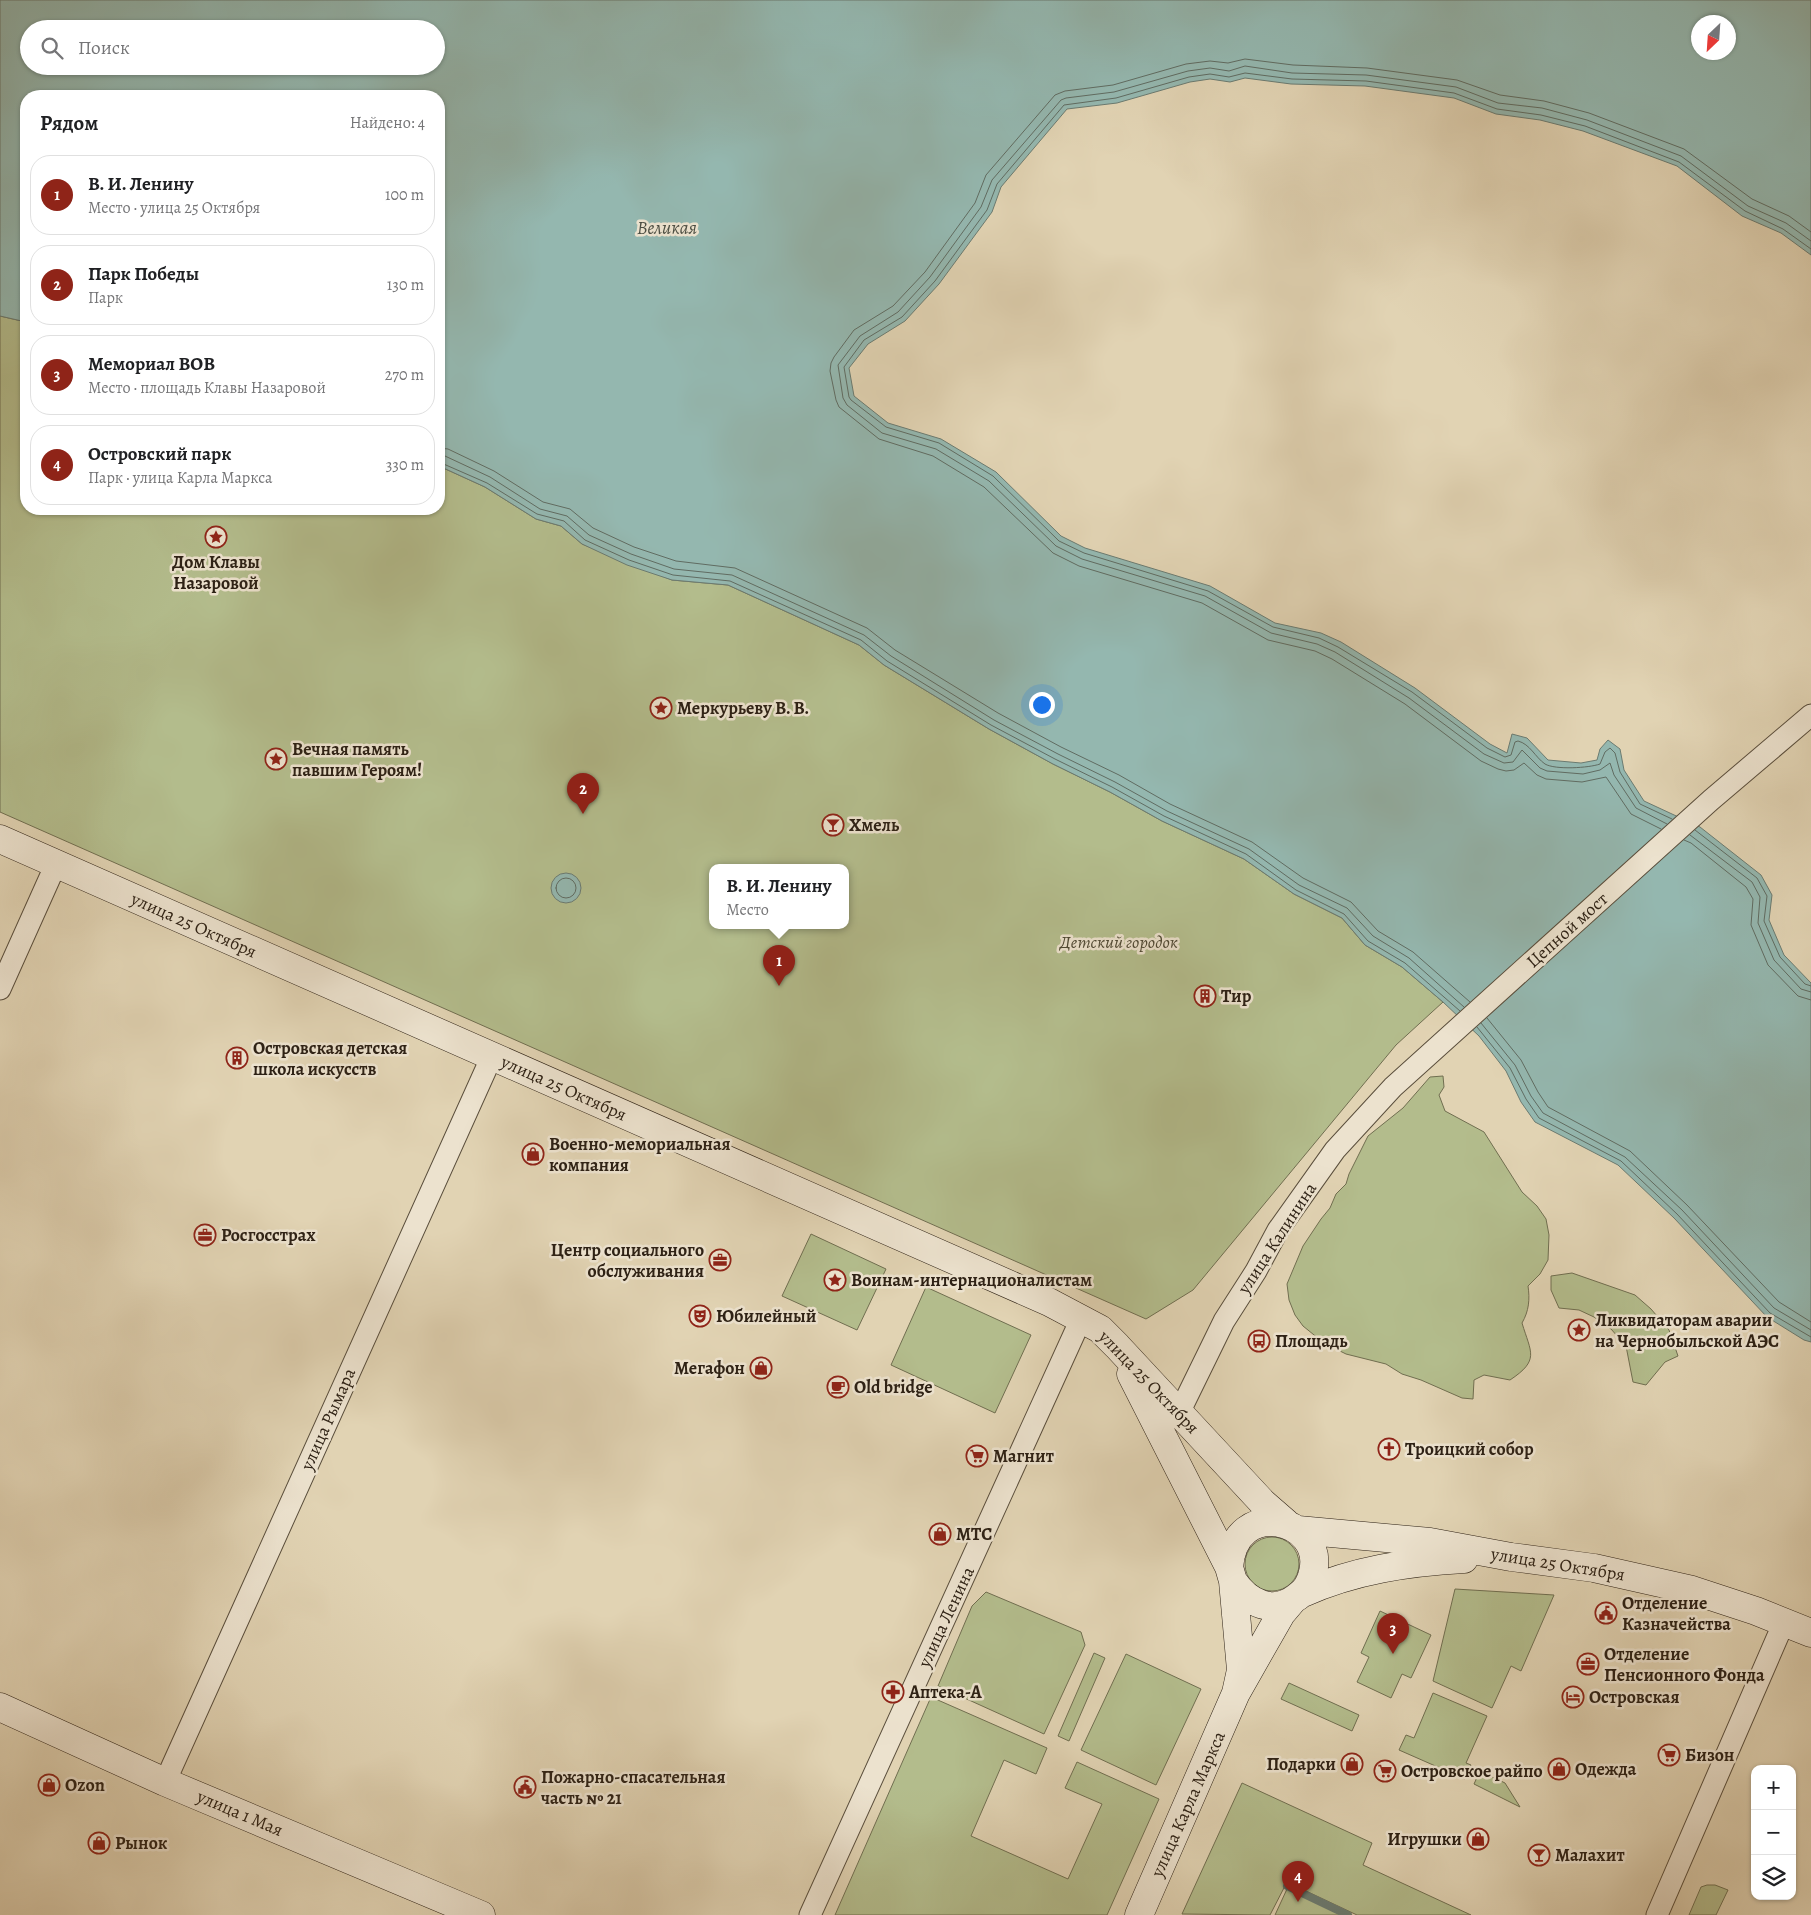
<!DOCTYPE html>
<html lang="ru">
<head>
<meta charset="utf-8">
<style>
	:root { --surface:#fff; --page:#f6f6f6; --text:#202124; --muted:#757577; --line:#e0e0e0; --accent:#8f2418 }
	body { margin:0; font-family:Alegreya,serif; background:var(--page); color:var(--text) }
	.controls { position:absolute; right:15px; bottom:15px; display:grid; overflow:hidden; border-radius:10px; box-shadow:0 1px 4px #0004 }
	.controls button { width:45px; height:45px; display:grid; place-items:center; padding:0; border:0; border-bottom:1px solid var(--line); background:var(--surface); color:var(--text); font:25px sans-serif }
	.compass { position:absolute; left:1691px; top:15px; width:45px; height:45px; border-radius:50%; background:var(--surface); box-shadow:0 1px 4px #0004; rotate:205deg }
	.you { position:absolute; left:1041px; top:704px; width:18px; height:18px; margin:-12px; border:4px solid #fff; border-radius:50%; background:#1a73e8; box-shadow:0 0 0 8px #1a73e833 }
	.badge { display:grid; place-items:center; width:32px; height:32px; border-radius:50%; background:var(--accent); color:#fff; font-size:16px; font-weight:700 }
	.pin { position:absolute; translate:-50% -41px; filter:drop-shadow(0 1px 2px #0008) }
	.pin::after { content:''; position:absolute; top:26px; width:18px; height:15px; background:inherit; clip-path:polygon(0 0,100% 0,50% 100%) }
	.popup { position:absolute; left:709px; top:864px; width:140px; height:65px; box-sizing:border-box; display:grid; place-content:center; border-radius:10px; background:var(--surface); filter:drop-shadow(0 1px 4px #0005); font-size:16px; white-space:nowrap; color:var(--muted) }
	.popup b { font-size:19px; color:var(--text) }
	.popup::after { content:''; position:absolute; left:50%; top:100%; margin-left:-10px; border:10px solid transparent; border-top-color:var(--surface) }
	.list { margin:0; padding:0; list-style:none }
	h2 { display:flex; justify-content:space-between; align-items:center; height:65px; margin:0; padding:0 20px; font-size:21px }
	h2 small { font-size:16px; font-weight:400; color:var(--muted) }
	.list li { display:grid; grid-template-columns:32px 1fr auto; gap:15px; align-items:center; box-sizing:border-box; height:80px; margin:0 10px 10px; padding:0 10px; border:1px solid var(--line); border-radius:20px }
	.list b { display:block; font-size:19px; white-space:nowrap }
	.list p { margin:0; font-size:16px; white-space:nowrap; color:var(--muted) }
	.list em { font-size:16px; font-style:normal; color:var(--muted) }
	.icon { flex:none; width:28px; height:28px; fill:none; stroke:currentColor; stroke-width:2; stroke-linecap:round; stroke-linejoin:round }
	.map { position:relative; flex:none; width:1811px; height:1915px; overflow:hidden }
	.search { position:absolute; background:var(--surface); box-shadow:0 1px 4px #0004; left:20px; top:20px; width:425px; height:55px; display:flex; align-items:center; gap:12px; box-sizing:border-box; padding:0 18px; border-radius:28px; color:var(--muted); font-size:19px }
	.panel { position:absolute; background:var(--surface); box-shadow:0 1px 4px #0004; left:20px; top:90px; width:425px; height:425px; border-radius:20px }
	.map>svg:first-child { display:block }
	.green { fill:#b3bc8c; stroke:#706e50; fill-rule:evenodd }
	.water { fill:#94b7af; stroke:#6b7b71; fill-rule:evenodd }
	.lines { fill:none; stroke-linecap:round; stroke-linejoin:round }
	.shore { stroke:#606c62; stroke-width:1 }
	.stream { stroke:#6b7b71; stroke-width:8 }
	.street-casing { stroke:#5a4e3c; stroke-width:23 }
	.secondary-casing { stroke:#2d2115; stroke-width:29 }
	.street { stroke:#ece2ce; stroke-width:21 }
	.secondary { stroke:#ece2ce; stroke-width:28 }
	.labels { text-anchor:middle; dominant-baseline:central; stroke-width:5; stroke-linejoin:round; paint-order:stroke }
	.poi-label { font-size:18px; font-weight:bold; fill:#2d2115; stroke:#ece2ce; text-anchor:start }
	.street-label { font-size:18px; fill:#2d2115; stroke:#ece2ce }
	.park-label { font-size:18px; font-style:italic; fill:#4e4833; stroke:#ece2ce }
	.water-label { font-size:19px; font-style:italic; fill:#4c4e43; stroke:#ece2ce }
</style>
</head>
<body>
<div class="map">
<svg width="1811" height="1915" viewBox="0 0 1811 1915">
	<rect width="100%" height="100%" fill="#e1d3b3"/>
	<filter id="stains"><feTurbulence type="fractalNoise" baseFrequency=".004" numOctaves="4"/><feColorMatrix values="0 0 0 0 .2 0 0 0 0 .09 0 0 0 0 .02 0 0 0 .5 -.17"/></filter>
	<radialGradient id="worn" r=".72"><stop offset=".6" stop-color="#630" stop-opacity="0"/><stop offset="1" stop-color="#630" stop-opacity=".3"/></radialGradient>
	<!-- green -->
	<path class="green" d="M0 316 26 322V509H439V466L485 487 536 519 561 526 582 544 672 580 728 585 859 645 884 665 989 729 1053 764 1110 792 1162 821 1244 859 1294 894 1342 918 1365 945 1402 967 1443 1002 1396 1045 1193 1290 1146 1319 0 812ZM713 867H845V925H713Z
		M1443 1076 1444 1087 1439 1095 1445 1111 1484 1132 1522 1192 1537 1206 1546 1219 1549 1235 1548 1260 1540 1274 1528 1286C1530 1299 1529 1311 1522 1323 1531 1353 1540 1360 1510 1380L1484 1375 1474 1380 1473 1399 1462 1398 1421 1380 1402 1374 1386 1364 1346 1354 1336 1349 1319 1339 1303 1326 1295 1315 1289 1300 1287 1284 1303 1246 1321 1219 1330 1208 1336 1194 1346 1184 1349 1174 1368 1136 1403 1108 1430 1077Z
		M811 1234 886 1269 857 1330 782 1296Z
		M1572 1273 1635 1295 1651 1309 1669 1330 1678 1356 1665 1362 1646 1385 1633 1382 1626 1346 1611 1329 1594 1317 1579 1310 1559 1308 1551 1290V1276Z
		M926 1287 1031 1335 995 1413 891 1365Z
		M1245 1564a27 27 0 1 1 54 0a27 27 0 1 1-54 0Z
		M1455 1589 1554 1595 1521 1671 1511 1666 1492 1708 1433 1681Z
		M986 1592 1081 1632 1085 1645 1044 1734 938 1686 972 1606Z
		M1380 1611 1431 1635 1411 1678 1402 1674 1391 1698 1357 1682 1369 1657 1361 1653Z
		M1094 1653 1105 1658 1069 1741 1058 1736Z
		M1126 1654 1201 1689 1156 1785 1081 1750Z
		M1289 1683 1359 1715 1352 1731 1281 1699Z
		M1433 1693 1487 1716 1466 1763 1471 1765 1465 1779 1399 1750 1406 1735 1414 1738Z
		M931 1697 1047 1748 1036 1774 1004 1760 971 1836 1068 1879 1102 1804 1065 1788 1077 1762 1159 1799 1107 1915H835Z
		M1480 1771 1505 1783 1520 1807 1474 1784Z
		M1242 1783 1372 1843 1363 1865 1471 1915H1357L1287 1882 1270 1915 1182 1914Z
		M1707 1885H1715L1728 1890 1716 1915H1689L1701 1887Z
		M1287 1889 1343 1915H1275Z"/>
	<!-- water -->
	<path class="water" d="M0 0H1811V255L1781 233 1742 216 1677 166 1583 131 1540 120 1496 114 1454 98 1365 86 1291 84 1245 78 1230 82 1210 79 1190 82 1117 103 1067 109 1001 187 992 212 939 284 905 321 868 344 849 368 854 396 888 423 941 439 996 472 1061 536 1085 548 1210 586 1275 623 1321 633 1341 642 1415 688 1490 744 1507 753 1512 734 1527 738 1548 760 1581 763 1597 760 1600 749 1608 740 1620 749 1624 770 1644 801 1700 827 1761 875 1772 895 1769 920 1784 955 1811 983V1342L1804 1340 1767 1317 1674 1218 1618 1165 1535 1122 1521 1102 1506 1071 1479 1036 1443 1002 1402 967 1365 945 1342 918 1294 894 1244 859 1162 821 1110 792 1053 764 989 729 884 665 859 645 728 585 672 580 627 565 582 544 561 526 536 519 485 487 439 466V96H26V322L0 316ZM1698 22H1728V52H1698ZM29 29H436V66H29Z
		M551 888a15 15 0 1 1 30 0a15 15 0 1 1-30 0Z"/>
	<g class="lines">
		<!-- shore -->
		<path class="shore" d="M439 448 448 449 494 471 543 502 570 509 593 528 634 547 676 561 735 568 867 628 895 650 998 713 1061 747 1119 775 1170 804 1252 842 1303 878 1351 902 1378 931 1413 952 1470 1002
			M439 455 445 456 490 477 540 509 567 516 589 535 631 554 674 569 732 575 864 635 891 656 994 720 1058 754 1115 782 1167 811 1249 849 1299 885 1347 908 1373 936 1409 958 1464 1007
			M439 462 487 483 537 514 564 521 585 540 629 560 673 575 730 581 861 640 887 661 991 725 1055 759 1112 787 1164 816 1246 854 1296 890 1344 914 1368 941 1405 963 1460 1011
			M1672 819 1640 804 1620 772 1615 753 1610 748 1605 752 1600 764C1589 768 1555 770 1545 764 1535 757 1530 744 1518 741L1515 742 1511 755 1505 757 1487 748 1412 692 1338 647 1319 638 1273 627 1208 591 1084 553 1059 541 993 476 939 443 886 427 851 400 849 397 844 367 864 340 902 317 935 281 987 210 997 184 1064 105 1116 98 1189 77 1210 74 1229 77 1245 73 1292 79 1366 81 1454 93 1497 109 1541 115 1585 126 1679 162 1745 211 1783 229 1811 249
			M1667 824 1636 808 1614 775 1610 763 1600 770 1583 774 1547 771 1540 768 1522 750 1513 762 1504 763 1484 754 1409 698 1335 652 1317 644 1271 633 1205 596 1082 559 1056 546 989 481 936 449 882 433 847 405 843 398 838 365 860 336 898 312 930 277 981 207 992 180 1061 100 1066 98 1114 92 1188 71 1210 68 1229 71 1245 66 1292 73 1366 75 1456 87 1498 103 1542 108 1587 120 1681 156 1748 206 1786 223 1811 241
			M1661 829 1631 814 1606 777 1582 782 1546 779 1537 775 1524 763 1514 770 1506 771 1498 769 1481 761 1405 704 1332 659 1315 651 1268 640 1202 603 1079 566 1053 553 984 487 933 456 879 439 839 407 836 400 830 371 831 363 834 357 854 330 893 306 925 272 975 203 986 175 1055 95 1065 91 1113 85 1186 64 1210 61 1228 63 1245 59 1293 65 1367 68 1457 80 1500 95 1544 101 1589 113 1684 149 1752 199 1789 216 1811 232
			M1695 830 1757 878 1767 896 1764 921 1780 957 1805 984 1811 986
			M1690 835 1752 882 1760 897 1758 923 1774 960 1801 989 1811 992
			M1684 840 1691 843 1746 887 1753 899 1751 925 1768 965 1798 996 1811 1000
			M556 888a10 10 0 1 1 20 0a10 10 0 1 1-20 0Z
			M1487 1018 1521 1060 1538 1092 1548 1107 1630 1151 1687 1205 1779 1302 1811 1322
			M1481 1023 1515 1065 1531 1096 1543 1113 1625 1157 1682 1210 1774 1308 1811 1330
			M1477 1027 1510 1068 1526 1099 1539 1118 1621 1161 1677 1214 1770 1313 1811 1337"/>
		<!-- stream -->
		<path class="stream" d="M1287 1886 1348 1915"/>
		<!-- street casing -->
		<g class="street-casing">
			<path id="street" d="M0 989 56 864
				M1179 1413 1224 1321 1256 1271 1278 1230 1335 1150 1393 1087 1711 800 1811 715
				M165 1782 492 1056
				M810 1915 1081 1319
				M1657 1915 1784 1622"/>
		</g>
		<!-- secondary casing -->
		<g class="secondary-casing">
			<path id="secondary" d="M0 839 1049 1302 1100 1329 1117 1346 1263 1503 1286 1523
				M1131 1374 1229 1567 1233 1581 1241 1670 1236 1693
				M1298 1530 1430 1542 1511 1557 1594 1568 1692 1590 1756 1611 1811 1633
				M1229 1567C1235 1495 1326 1519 1313 1572 1311 1583 1306 1591 1297 1597 1273 1616 1248 1603 1233 1581
				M1303 1593C1354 1570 1409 1562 1464 1559
				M0 1707 165 1782 481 1915
				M1139 1915 1236 1693 1281 1614 1292 1601"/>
		</g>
		<!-- street -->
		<use href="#street" class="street"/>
		<!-- secondary -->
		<use href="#secondary" class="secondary"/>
	</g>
	<!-- icons -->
	<defs>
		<g id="sight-ring" transform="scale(1.125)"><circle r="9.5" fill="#ece2ce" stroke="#8f2418" stroke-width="1.5"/><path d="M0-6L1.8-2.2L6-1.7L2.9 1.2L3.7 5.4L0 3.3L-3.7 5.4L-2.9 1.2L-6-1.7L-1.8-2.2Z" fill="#8f2418"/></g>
		<g id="bar-ring" transform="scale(1.125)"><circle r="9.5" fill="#ece2ce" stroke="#8f2418" stroke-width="1.5"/><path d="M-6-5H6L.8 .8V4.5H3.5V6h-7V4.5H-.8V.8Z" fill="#8f2418"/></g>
		<g id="building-ring" transform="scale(1.125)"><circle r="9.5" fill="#ece2ce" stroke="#8f2418" stroke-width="1.5"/><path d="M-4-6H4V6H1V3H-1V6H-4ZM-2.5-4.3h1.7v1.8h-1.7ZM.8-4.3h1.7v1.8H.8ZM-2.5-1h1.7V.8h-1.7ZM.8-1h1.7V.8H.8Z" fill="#8f2418"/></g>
		<g id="shop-ring" transform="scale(1.125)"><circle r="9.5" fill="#ece2ce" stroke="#8f2418" stroke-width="1.5"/><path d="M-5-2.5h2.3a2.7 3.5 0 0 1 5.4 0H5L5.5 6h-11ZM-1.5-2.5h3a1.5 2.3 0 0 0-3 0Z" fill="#8f2418"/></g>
		<g id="office-ring" transform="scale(1.125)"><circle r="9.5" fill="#ece2ce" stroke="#8f2418" stroke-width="1.5"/><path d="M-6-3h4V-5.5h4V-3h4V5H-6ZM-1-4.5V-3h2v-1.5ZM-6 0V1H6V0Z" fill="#8f2418"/></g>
		<g id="theatre-ring" transform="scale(1.125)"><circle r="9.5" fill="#ece2ce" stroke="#8f2418" stroke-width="1.5"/><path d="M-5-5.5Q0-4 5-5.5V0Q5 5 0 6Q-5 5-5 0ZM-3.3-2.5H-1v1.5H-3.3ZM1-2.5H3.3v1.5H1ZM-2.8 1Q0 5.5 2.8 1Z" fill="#8f2418"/></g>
		<g id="bus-ring" transform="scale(1.125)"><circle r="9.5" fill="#ece2ce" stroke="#8f2418" stroke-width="1.5"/><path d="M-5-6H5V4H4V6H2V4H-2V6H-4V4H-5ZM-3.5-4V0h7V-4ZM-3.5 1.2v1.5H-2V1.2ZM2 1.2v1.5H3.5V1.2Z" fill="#8f2418"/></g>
		<g id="cafe-ring" transform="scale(1.125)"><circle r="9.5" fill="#ece2ce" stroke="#8f2418" stroke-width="1.5"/><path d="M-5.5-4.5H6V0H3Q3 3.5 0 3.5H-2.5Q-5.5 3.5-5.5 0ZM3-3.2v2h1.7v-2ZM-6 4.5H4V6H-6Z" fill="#8f2418"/></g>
		<g id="church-ring" transform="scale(1.125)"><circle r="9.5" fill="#ece2ce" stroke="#8f2418" stroke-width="1.5"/><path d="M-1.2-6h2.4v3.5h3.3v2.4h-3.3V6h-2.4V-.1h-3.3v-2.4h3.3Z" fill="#8f2418"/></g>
		<g id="supermarket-ring" transform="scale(1.125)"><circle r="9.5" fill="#ece2ce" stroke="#8f2418" stroke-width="1.5"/><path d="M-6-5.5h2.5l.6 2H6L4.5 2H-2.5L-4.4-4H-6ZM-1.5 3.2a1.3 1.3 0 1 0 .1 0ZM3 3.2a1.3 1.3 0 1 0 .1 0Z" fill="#8f2418"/></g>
		<g id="civic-ring" transform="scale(1.125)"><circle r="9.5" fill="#ece2ce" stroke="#8f2418" stroke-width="1.5"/><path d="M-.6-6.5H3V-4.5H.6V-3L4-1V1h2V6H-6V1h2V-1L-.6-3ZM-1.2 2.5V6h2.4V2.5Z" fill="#8f2418"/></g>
		<g id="pharmacy-ring" transform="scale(1.125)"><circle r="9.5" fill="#ece2ce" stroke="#8f2418" stroke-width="1.5"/><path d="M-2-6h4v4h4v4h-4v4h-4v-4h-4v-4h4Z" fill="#8f2418"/></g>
		<g id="hotel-ring" transform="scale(1.125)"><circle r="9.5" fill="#ece2ce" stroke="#8f2418" stroke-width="1.5"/><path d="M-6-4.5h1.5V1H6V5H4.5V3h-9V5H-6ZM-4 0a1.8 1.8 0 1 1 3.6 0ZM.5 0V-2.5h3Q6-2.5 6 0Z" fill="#8f2418"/></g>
	</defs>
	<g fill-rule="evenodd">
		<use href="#sight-ring" x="216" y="537"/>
		<use href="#sight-ring" x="661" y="708"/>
		<use href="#sight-ring" x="276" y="759"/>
		<use href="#bar-ring" x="833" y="825"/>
		<use href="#building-ring" x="1205" y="996"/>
		<use href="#building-ring" x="237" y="1058"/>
		<use href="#shop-ring" x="533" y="1154"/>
		<use href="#office-ring" x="205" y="1235"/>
		<use href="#office-ring" x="720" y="1260"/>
		<use href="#sight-ring" x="835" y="1280"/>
		<use href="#theatre-ring" x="700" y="1316"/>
		<use href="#sight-ring" x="1579" y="1330"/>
		<use href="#bus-ring" x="1259" y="1341"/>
		<use href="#shop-ring" x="761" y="1368"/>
		<use href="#cafe-ring" x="838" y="1387"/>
		<use href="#church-ring" x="1389" y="1449"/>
		<use href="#supermarket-ring" x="977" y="1456"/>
		<use href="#shop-ring" x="940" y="1534"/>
		<use href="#civic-ring" x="1606" y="1613"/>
		<use href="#office-ring" x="1588" y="1664"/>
		<use href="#pharmacy-ring" x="893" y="1692"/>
		<use href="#hotel-ring" x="1573" y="1697"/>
		<use href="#supermarket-ring" x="1669" y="1755"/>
		<use href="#shop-ring" x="1352" y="1764"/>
		<use href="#shop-ring" x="1559" y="1769"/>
		<use href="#supermarket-ring" x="1385" y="1771"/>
		<use href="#shop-ring" x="49" y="1785"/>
		<use href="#civic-ring" x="525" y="1787"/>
		<use href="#shop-ring" x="1478" y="1839"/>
		<use href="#shop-ring" x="99" y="1843"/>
		<use href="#bar-ring" x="1539" y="1855"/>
	</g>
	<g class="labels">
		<!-- poi labels -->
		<g class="poi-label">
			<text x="216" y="562" text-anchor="middle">Дом Клавы<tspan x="216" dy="21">Назаровой</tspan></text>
			<text x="677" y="708">Меркурьеву В. В.</text>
			<text x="292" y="749">Вечная память<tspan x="292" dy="21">павшим Героям!</tspan></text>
			<text x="849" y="825">Хмель</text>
			<text x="1221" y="996">Тир</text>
			<text x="253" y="1048">Островская детская<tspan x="253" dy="21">школа искусств</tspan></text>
			<text x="549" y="1144">Военно-мемориальная<tspan x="549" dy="21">компания</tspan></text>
			<text x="221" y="1235">Росгосстрах</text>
			<text x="704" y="1250" text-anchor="end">Центр социального<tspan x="704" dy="21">обслуживания</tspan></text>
			<text x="851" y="1280">Воинам-интернационалистам</text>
			<text x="716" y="1316">Юбилейный</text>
			<text x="1595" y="1320">Ликвидаторам аварии<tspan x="1595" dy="21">на Чернобыльской АЭС</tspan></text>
			<text x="1275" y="1341">Площадь</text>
			<text x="745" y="1368" text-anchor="end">Мегафон</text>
			<text x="854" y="1387">Old bridge</text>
			<text x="1405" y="1449">Троицкий собор</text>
			<text x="993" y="1456">Магнит</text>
			<text x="956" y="1534">МТС</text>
			<text x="1622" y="1603">Отделение<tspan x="1622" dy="21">Казначейства</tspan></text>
			<text x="1604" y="1654">Отделение<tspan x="1604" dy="21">Пенсионного Фонда</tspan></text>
			<text x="909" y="1692">Аптека-А</text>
			<text x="1589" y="1697">Островская</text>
			<text x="1685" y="1755">Бизон</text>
			<text x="1336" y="1764" text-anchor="end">Подарки</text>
			<text x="1575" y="1769">Одежда</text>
			<text x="1401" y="1771">Островское райпо</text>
			<text x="541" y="1777">Пожарно-спасательная<tspan x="541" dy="21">часть № 21</tspan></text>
			<text x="65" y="1785">Ozon</text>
			<text x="1462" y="1839" text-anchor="end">Игрушки</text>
			<text x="115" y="1843">Рынок</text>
			<text x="1555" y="1855">Малахит</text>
		</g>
		<!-- street labels -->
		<g class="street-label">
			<text transform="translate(194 925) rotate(24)">улица 25 Октября</text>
			<text transform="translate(1567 930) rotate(-42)">Цепной мост</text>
			<text transform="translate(564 1088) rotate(24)">улица 25 Октября</text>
			<text transform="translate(1277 1238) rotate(-57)">улица Калинина</text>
			<text transform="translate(1149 1382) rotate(46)">улица 25 Октября</text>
			<text transform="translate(328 1419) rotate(-66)">улица Рымара</text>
			<text transform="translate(1558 1564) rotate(9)">улица 25 Октября</text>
			<text transform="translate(946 1617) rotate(-65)">улица Ленина</text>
			<text transform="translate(1188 1804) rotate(-66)">улица Карла Маркса</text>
			<text transform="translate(240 1813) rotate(23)">улица 1 Мая</text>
		</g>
		<!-- park labels -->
		<g class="park-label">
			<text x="1119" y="942">Детский городок</text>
		</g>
		<!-- water labels -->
		<g class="water-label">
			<text x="667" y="228">Великая</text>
		</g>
	</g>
	<rect width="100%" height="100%" filter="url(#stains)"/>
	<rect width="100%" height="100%" fill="url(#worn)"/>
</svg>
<div class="controls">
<button>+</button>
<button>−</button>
<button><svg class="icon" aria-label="layers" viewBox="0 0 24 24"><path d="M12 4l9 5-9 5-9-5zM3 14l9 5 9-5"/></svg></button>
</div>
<svg class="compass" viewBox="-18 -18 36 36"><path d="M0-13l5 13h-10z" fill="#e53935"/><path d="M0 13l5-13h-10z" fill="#757577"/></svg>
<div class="you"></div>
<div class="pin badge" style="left:779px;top:986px">1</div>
<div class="popup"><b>В. И. Ленину</b>Место</div>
<div class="pin badge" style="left:583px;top:814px">2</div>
<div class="pin badge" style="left:1393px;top:1654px">3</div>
<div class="pin badge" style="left:1298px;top:1902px">4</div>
<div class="search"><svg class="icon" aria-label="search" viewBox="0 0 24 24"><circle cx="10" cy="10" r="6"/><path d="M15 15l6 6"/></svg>Поиск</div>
<section class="panel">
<h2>Рядом<small>Найдено: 4</small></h2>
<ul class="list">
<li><span class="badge">1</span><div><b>В. И. Ленину</b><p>Место · улица 25 Октября</p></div><em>100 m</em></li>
<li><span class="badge">2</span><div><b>Парк Победы</b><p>Парк</p></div><em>130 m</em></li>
<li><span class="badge">3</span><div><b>Мемориал ВОВ</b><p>Место · площадь Клавы Назаровой</p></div><em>270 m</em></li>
<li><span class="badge">4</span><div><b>Островский парк</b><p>Парк · улица Карла Маркса</p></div><em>330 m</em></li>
</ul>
</section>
</div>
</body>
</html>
